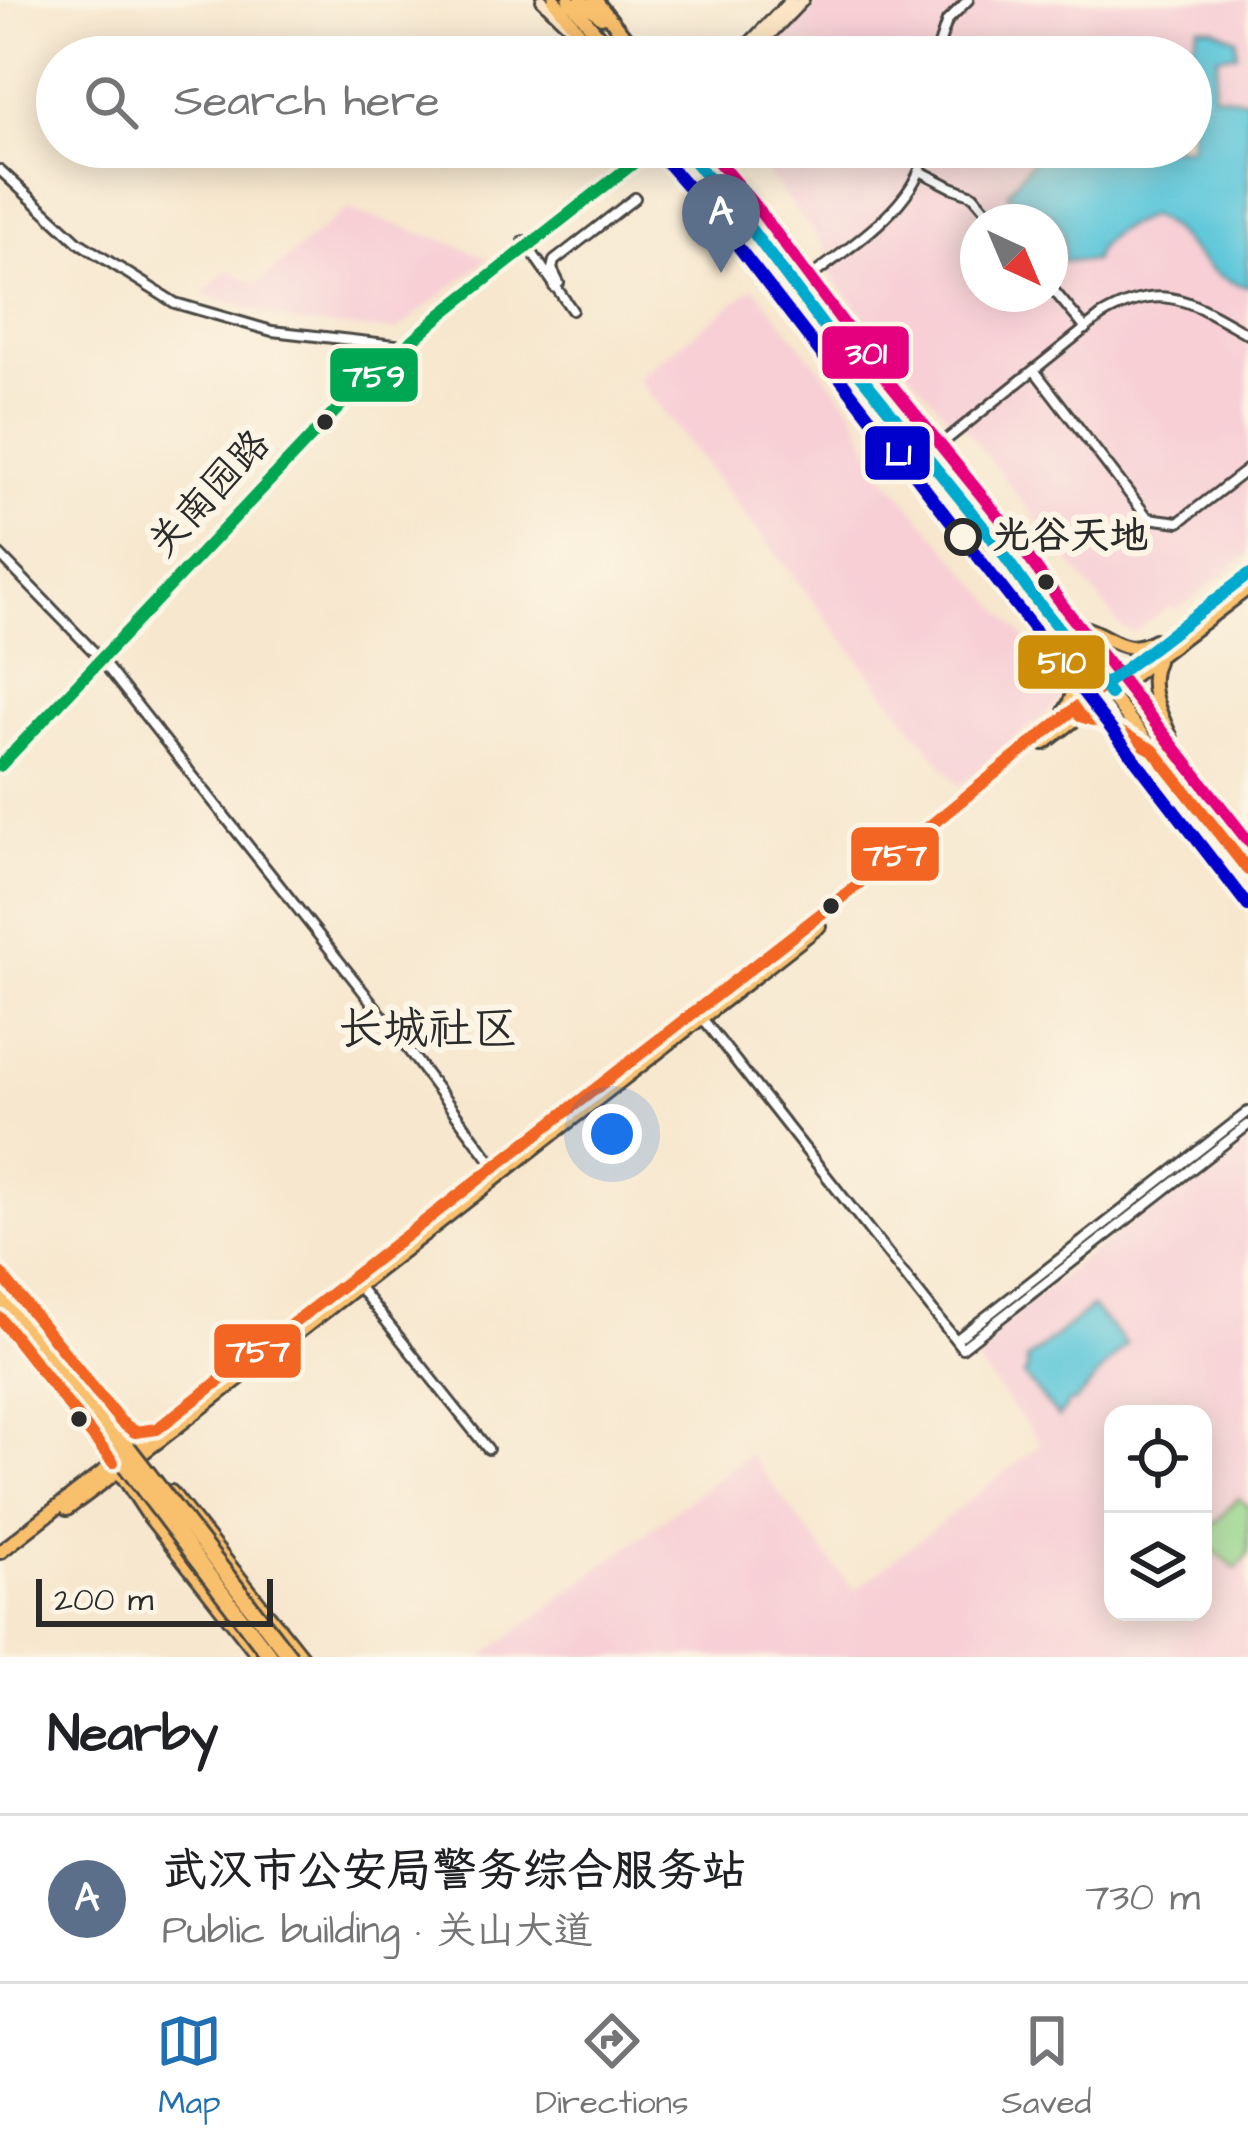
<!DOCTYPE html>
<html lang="en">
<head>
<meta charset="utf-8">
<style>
	:root { --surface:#fff; --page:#f6f6f6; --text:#202124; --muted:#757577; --line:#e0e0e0; --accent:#1f6fb2 }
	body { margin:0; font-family:"Architects Daughter","LXGW WenKai TC",sans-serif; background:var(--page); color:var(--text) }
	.controls { position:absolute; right:36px; bottom:36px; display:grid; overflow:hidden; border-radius:24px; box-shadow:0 6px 30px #0003 }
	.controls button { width:108px; height:108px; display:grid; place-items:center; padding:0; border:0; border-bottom:3px solid var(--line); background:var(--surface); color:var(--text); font:60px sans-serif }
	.compass { position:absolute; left:960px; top:204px; width:108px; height:108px; border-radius:50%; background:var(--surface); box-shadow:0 6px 30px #0003; rotate:136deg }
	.scale { position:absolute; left:36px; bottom:30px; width:237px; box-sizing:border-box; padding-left:12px; border:6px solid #2b2b2b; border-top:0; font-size:33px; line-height:42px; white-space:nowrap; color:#2b2b2b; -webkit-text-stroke:9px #fcf5e5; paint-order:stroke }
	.you { position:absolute; left:612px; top:1134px; width:42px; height:42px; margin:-30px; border:9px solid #fff; border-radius:50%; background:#1a73e8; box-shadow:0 0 0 18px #1a73e833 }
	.badge { display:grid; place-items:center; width:78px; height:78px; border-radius:50%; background:var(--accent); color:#fff; font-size:39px; font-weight:700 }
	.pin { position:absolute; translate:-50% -99px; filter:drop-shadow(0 3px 6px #0008) }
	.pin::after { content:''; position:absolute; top:63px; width:42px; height:36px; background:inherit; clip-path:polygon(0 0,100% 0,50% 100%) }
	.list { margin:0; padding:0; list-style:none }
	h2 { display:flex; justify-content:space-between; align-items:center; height:156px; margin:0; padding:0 48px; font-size:51px }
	h2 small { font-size:39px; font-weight:400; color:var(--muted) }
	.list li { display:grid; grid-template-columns:78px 1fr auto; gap:36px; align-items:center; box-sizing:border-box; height:168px; padding:0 48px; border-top:3px solid var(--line) }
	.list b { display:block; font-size:45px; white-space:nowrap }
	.list p { margin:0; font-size:39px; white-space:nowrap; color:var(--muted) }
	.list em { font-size:39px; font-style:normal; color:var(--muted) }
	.icon { flex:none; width:66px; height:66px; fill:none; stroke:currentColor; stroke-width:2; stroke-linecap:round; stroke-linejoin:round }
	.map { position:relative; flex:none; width:1248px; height:1657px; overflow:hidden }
	.search { position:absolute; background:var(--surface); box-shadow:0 6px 30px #0003; left:36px; right:36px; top:36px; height:132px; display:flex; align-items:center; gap:30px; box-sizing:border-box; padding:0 42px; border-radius:66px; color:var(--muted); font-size:45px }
	.sheet { height:324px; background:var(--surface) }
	nav { display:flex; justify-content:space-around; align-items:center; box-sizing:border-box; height:168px; border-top:3px solid var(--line); background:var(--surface); font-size:33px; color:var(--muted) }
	nav a { display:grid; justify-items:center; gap:6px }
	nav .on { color:var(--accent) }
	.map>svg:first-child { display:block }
	.built { fill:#f7cfd5; fill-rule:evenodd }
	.green { fill:#98d78d; stroke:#62815c; stroke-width:3 }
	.water { fill:#5ec7da; stroke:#447982; stroke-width:3 }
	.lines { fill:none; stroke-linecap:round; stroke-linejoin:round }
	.street-casing { stroke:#4a4743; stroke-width:14 }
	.secondary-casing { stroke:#4a4743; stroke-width:16 }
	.primary-casing { stroke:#4a4743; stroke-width:18 }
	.street { stroke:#fff; stroke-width:8 }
	.secondary { stroke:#fce5c4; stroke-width:10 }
	.primary { stroke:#f8bf6c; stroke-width:12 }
	.highway-bridge-casing { stroke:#4a4743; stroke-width:20; stroke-linecap:butt }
	.highway-bridge { stroke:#f8bf6c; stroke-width:14 }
	.bus-1-casing { stroke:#fcf5e5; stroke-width:21 }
	.bus-2-casing { stroke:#fcf5e5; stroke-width:21 }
	.bus-3-casing { stroke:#fcf5e5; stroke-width:21 }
	.bus-4-casing { stroke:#fcf5e5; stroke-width:21 }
	.bus-5-casing { stroke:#fcf5e5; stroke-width:21 }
	.bus-1 { stroke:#f26522; stroke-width:12 }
	.bus-2 { stroke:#ce8d09; stroke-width:12 }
	.bus-3 { stroke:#e5007d; stroke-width:12 }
	.bus-4 { stroke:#00a651; stroke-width:12 }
	.bus-5 { stroke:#00a9ce; stroke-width:12 }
	.tram-1-casing { stroke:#fcf5e5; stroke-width:21 }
	.tram-1 { stroke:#0000cd; stroke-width:12 }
	.bus-dot { fill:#2b2b2b; stroke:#fcf5e5; stroke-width:4.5 }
	.stop-dot { fill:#fcf5e5; stroke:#2b2b2b; stroke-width:6 }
	.labels { text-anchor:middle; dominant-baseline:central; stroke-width:12; stroke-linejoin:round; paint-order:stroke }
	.street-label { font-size:39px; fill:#2b2b2b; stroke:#fcf5e5 }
	.stop-label { font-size:39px; font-weight:bold; fill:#2b2b2b; stroke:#fcf5e5; text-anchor:start }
	.quarter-label { font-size:45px; fill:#2b2b2b; stroke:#fcf5e5 }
	.line-badge { stroke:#fcf5e5; stroke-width:4.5 }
	.badge-label { font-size:33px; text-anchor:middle; font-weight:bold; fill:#fff }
</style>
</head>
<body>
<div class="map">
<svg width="1248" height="1657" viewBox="0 0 1248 1657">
	<rect width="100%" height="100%" fill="#fcf5e5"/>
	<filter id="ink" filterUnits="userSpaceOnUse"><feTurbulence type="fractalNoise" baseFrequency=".00833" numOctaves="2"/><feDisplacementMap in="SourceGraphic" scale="24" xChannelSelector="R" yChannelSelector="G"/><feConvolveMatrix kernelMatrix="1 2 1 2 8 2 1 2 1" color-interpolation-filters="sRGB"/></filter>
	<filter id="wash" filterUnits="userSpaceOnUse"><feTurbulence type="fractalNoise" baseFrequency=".004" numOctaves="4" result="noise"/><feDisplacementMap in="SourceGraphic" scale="48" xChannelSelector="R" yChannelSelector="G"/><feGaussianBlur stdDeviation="2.7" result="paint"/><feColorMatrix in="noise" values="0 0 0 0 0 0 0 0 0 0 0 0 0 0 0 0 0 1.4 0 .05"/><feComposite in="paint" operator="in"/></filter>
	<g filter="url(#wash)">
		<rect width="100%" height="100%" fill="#f7e7ce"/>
		<!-- built -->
		<path class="built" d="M819 0H1248V555L1176 611 1171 606 1134 632 1122 628 962 424 956 427 826 270 836 261 746 147H1191V57H765ZM978 222H1050V294H978Z
			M347 209 449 242 488 258 396 331 295 323 203 294 227 270 257 284Z
			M754 287 854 411 878 468 1038 653 1065 688 1062 698 1051 710 959 786 637 378Z
			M1248 1132V1657H483L749 1454 854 1591 1041 1444 967 1349ZM1113 1414H1203V1612H1113Z"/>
		<!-- green -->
		<path class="green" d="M1238 1498 1248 1506V1555L1236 1569 1203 1542V1536Z"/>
		<!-- water -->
		<path class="water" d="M1199 26 1214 28 1236 38 1237 54 1218 56 1213 94 1248 100V286C1201 279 1187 232 1150 216 1127 225 1100 235 1093 261H1063C1070 217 1044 205 1008 196V192L1043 147H1191V57H1181L1192 47Z
			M1092 1307 1126 1344 1075 1402H1069L1058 1417 1024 1376 1028 1368 1026 1360Z"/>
	</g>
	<g filter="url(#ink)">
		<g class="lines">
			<!-- street casing -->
			<g class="street-casing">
				<path id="street" d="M935 57 947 21 968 0
					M0 170 78 242 175 303 272 331 404 346
					M920 171 951 187 973 195 996 222
					M524 241 572 310
					M808 279C851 245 919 205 926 147
					M1050 286 1086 329
					M554 287 559 283 552 269 554 261 635 198
					M1034 370 1148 518 1179 522 1248 469
					M940 445 1101 316C1164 279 1192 303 1248 334
					M0 555 98 656 389 1024 496 1168
					M701 1017 962 1348 1248 1125
					M358 1286 488 1449
					M956 1340 1248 1112"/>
			</g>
			<!-- secondary casing -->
			<g class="secondary-casing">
				<path id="secondary" d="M542 0 570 27
					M736 57 791 0
					M748 57 803 0
					M0 766 345 401 442 314 654 147"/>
			</g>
			<!-- primary casing -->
			<g class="primary-casing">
				<path id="primary" d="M554 0 598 57
					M569 0 616 57
					M581 0 601 17
					M595 0 641 57
					M682 147 747 224 854 367 898 420 936 471 989 534 1050 618 1248 870
					M707 147 1248 843
					M1081 627C1112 635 1122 658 1155 640
					M1058 635C1070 661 1083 685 1065 711
					M1157 661C1145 688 1161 714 1171 738
					M1080 716 1103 723 1144 745
					M1044 743 1248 588
					M27 1307 96 1391 140 1452
					M0 1318 118 1469 149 1516 260 1657
					M171 1492 302 1657
					M67 1509 161 1439 819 926
					M0 1552 831 906 1074 708 1248 575"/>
			</g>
			<!-- street -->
			<use href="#street" class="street"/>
			<!-- secondary -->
			<use href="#secondary" class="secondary"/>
			<!-- primary -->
			<use href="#primary" class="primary"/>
			<!-- highway-bridge casing -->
			<g class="highway-bridge-casing">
				<path id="highway-bridge" d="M0 1282 290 1657
					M0 1303C93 1419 180 1540 271 1657"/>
			</g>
			<!-- highway-bridge -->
			<use href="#highway-bridge" class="highway-bridge"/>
			<!-- bus-1 casing -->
			<g class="bus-1-casing">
				<path id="bus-1" d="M1118 675 1182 758
					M1080 716 1103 723 1153 750 1248 870
					M0 1273 121 1422 135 1432 157 1429 831 906 1104 685
					M0 1318 113 1462"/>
			</g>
			<!-- bus-2 casing -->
			<g class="bus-2-casing">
				<path id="bus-2" d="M668 159 733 235 840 378 975 545 1036 629 1234 881"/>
			</g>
			<!-- bus-3 casing -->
			<g class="bus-3-casing">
				<path id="bus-3" d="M706 147 761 213 868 356 1003 522 1064 607 1248 841"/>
			</g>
			<!-- bus-4 casing -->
			<g class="bus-4-casing">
				<path id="bus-4" d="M0 766 345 401 442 314 654 147"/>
			</g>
			<!-- bus-5 casing -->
			<g class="bus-5-casing">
				<path id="bus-5" d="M682 147 747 224 854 367 989 534 1029 591 1110 694
					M1104 685 1248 575"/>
			</g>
			<!-- bus-1 -->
			<use href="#bus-1" class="bus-1"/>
			<!-- bus-2 -->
			<use href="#bus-2" class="bus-2"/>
			<!-- bus-3 -->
			<use href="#bus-3" class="bus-3"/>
			<!-- bus-4 -->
			<use href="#bus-4" class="bus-4"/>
			<!-- bus-5 -->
			<use href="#bus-5" class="bus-5"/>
			<!-- tram-1 casing -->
			<g class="tram-1-casing">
				<path id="tram-1" d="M653 147 723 227 1248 906"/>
			</g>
			<!-- tram-1 -->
			<use href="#tram-1" class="tram-1"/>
		</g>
	</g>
	<!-- markers -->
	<g class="bus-dot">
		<circle cx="325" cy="422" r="10"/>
		<circle cx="1046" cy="582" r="10"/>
		<circle cx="831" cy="906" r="10"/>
		<circle cx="79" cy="1419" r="10"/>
	</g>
	<circle class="stop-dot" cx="963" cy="537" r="16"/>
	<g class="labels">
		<!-- street labels -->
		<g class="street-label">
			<text transform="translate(210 494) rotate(-47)">关南园路</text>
		</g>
		<!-- stop labels -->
		<g class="stop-label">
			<text x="992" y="537">光谷天地</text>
		</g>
		<!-- quarter labels -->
		<g class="quarter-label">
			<text x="428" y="1030">长城社区</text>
		</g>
	</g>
	<g class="line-badge">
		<rect x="820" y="324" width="91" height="57" rx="12" fill="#e5007d"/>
		<rect x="328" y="346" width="92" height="58" rx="12" fill="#00a651"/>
		<rect x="863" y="424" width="69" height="58" rx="12" fill="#0000cd"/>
		<rect x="1016" y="633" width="91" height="58" rx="12" fill="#ce8d09"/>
		<rect x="849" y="825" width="92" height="58" rx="12" fill="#f26522"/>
		<rect x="212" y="1322" width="91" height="58" rx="12" fill="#f26522"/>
	</g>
	<g class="badge-label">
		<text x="866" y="364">301</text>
		<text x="374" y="387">759</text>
		<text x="898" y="465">L1</text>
		<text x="1062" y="673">510</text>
		<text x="895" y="866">757</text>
		<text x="258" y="1362">757</text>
	</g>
</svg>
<div class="controls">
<button><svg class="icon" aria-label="locate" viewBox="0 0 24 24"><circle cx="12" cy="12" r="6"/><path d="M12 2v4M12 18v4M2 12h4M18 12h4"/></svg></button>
<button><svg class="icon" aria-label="layers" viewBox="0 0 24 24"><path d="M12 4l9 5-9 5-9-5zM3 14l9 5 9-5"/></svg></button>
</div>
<svg class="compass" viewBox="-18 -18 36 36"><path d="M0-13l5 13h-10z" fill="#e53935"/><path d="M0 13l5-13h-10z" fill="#757577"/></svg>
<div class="scale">200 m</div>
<div class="you"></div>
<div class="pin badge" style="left:721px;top:273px;background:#5c6f8a">A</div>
<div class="search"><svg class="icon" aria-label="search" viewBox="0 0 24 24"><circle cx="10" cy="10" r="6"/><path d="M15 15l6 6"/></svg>Search here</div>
</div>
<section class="sheet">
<h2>Nearby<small></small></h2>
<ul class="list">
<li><span class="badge" style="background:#5c6f8a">A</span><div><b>武汉市公安局警务综合服务站</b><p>Public building · 关山大道</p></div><em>730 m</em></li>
</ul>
</section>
<nav>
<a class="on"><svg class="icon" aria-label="map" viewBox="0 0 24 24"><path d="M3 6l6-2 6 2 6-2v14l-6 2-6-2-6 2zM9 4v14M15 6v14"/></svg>Map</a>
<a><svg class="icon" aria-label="directions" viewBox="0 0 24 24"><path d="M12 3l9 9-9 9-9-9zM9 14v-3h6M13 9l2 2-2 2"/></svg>Directions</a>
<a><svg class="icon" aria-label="saved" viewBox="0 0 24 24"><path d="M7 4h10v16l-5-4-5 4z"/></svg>Saved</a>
</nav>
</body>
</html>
